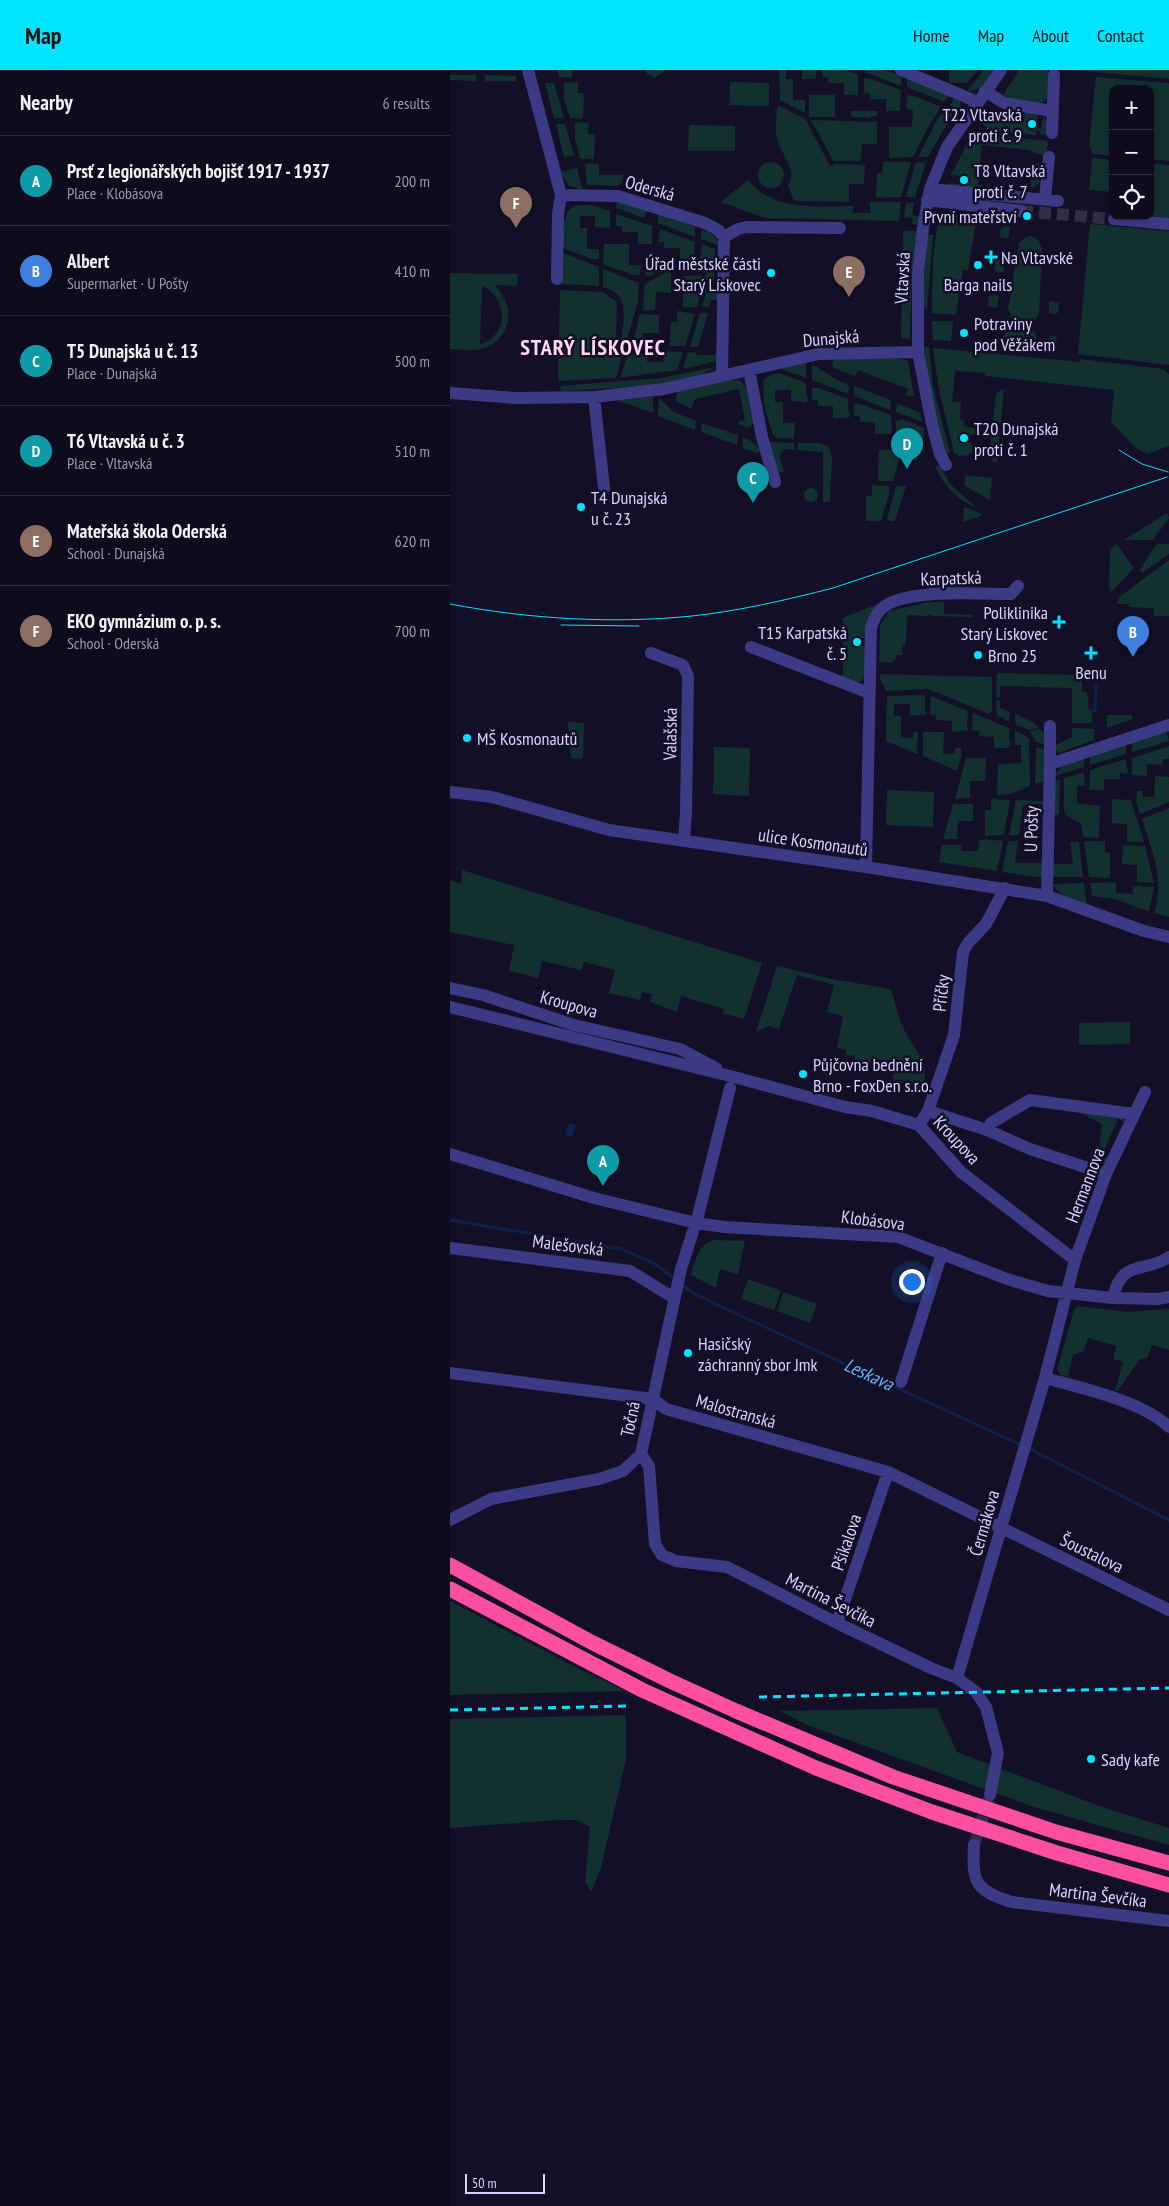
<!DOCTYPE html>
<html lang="en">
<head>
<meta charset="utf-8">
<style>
	:root { --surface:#0e0b1c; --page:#171425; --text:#f1f3f6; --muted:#9b9ba3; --line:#2e2b3b; --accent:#00e5ff }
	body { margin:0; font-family:"PT Sans Narrow",sans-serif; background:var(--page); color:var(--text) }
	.controls { position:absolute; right:15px; top:15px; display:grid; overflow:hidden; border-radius:10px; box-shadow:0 2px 8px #0003 }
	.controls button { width:45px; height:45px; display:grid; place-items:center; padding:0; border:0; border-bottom:1px solid var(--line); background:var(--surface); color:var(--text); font:25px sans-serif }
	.scale { position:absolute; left:15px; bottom:12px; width:80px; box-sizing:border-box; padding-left:5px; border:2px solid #d9d4ff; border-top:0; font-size:14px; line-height:18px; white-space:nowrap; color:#d9d4ff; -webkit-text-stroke:4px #130f26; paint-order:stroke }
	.you { position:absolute; left:461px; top:1211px; width:18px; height:18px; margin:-12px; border:4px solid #fff; border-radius:50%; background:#1a73e8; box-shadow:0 0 0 8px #1a73e833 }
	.badge { display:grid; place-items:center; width:32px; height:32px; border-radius:50%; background:var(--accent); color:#fff; font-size:16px; font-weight:700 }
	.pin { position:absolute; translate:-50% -41px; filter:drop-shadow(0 1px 2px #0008) }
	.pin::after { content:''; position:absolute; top:26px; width:18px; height:15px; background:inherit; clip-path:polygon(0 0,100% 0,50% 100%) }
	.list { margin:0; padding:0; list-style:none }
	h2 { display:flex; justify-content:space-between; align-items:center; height:65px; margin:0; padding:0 20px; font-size:21px }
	h2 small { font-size:16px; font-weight:400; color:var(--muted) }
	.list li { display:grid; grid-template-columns:32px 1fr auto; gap:15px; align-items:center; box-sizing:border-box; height:90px; padding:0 20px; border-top:1px solid var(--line) }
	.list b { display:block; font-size:19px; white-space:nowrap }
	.list p { margin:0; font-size:16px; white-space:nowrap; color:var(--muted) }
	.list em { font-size:16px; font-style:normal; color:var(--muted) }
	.icon { flex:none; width:28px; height:28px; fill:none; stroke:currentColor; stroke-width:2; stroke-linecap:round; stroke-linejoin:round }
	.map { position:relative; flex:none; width:719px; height:2136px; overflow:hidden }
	header { display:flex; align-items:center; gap:30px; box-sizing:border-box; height:70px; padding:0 25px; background:var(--accent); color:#111 }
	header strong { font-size:24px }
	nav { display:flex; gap:28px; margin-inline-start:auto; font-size:18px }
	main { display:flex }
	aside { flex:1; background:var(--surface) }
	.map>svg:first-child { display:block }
	.green { fill:#12302f; fill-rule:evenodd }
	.water { fill:#0c2248 }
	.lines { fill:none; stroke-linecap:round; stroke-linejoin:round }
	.stream { stroke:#0c2248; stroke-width:3 }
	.minor-tunnel { stroke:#312d47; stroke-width:12; stroke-dasharray:12 6; stroke-linecap:butt }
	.minor { stroke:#3d3a85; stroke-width:12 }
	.highway { stroke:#ff4fa3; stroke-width:15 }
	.tram { stroke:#00e5ff; stroke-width:1 }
	.rail { stroke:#00e5ff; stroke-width:3; stroke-dasharray:8 6; stroke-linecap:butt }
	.poi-dot { fill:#00e5ff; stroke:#130f26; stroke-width:2 }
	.labels { text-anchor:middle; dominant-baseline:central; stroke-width:5; stroke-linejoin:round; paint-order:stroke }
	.poi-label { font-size:18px; fill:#d9d4ff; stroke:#130f26; text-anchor:start }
	.street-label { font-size:18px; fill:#d9d4ff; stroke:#130f26 }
	.water-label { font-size:19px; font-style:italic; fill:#62b6ff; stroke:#130f26 }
	.district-label { font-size:22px; font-weight:bold; letter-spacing:1px; fill:#ffd6f0; stroke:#130f26 }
</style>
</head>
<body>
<header>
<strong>Map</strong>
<nav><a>Home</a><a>Map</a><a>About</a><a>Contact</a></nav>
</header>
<main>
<aside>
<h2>Nearby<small>6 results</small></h2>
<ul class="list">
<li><span class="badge" style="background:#0f9aa8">A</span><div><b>Prsť z legionářských bojišť 1917 - 1937</b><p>Place · Klobásova</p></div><em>200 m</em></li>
<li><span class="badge" style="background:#3f7fe0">B</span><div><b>Albert</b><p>Supermarket · U Pošty</p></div><em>410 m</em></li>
<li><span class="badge" style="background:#0f9aa8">C</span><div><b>T5 Dunajská u č. 13</b><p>Place · Dunajská</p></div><em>500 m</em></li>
<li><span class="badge" style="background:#0f9aa8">D</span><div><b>T6 Vltavská u č. 3</b><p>Place · Vltavská</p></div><em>510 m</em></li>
<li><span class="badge" style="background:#8d6e63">E</span><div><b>Mateřská škola Oderská</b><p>School · Dunajská</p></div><em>620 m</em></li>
<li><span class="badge" style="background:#8d6e63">F</span><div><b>EKO gymnázium o. p. s.</b><p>School · Oderská</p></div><em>700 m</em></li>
</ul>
</aside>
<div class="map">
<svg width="719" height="2136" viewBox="0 0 719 2136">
	<rect width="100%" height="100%" fill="#130f26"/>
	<!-- green -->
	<path class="green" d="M107 0H122V8L109 7Z
		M196 0H216L205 8 197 4Z
		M329 0H336V9H343V30H355V43L330 30Z
		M352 0H366V9H352Z
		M372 0H396L408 5V25H394V13H378V7H372Z
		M415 0H434L452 6 451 16 415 2Z
		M499 0H528L517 13H499Z
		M534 0H545C537 12 532 21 517 21Z
		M569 0H598V27C591 40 564 30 553 25Z
		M622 0H719V9Z
		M0 5H26V11L0 10Z
		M35 5 66 6V11H35Z
		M646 7 719 13V91L700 89V19H663V86L643 84 639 75Z
		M414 8 421 9 451 20 450 41H436V29H420V24L414 23Z
		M457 8 500 25 494 32 457 17Z
		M128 12V23H134L133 49 120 48 114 28V13Z
		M280 12 319 13V36L279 35Z
		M95 13H104L114 48H104Z
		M359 25H385V47H359Z
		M457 25 464 26 489 36 490 39 480 54 463 87 439 88V57H462L463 40 456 39Z
		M505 27 510 31 512 42 500 35Z
		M330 36 352 47 357 52 380 96 385 94 415 95 414 114H399V132L344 131 338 116C349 97 328 83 326 65 325 56 327 46 327 37Z
		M496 38 503 43 478 87H468L486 52Z
		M541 40V43L574 49 575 42 588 44 587 50 579 49 578 57 591 59 593 46 597 53 596 65 590 64V61L586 60 585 65 538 60 532 53Z
		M401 41H427V46H421V48L401 47Z
		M361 50 427 52V74H412L411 91H383Z
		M129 52 139 53 138 64H145L144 89H130L125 69V53Z
		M106 54H115L124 85 114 87Z
		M239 55 285 56V81H238Z
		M527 63 598 71 596 87 579 80 532 75 528 115H533V118H498L499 113 519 115 520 107 501 105 520 68Z
		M642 88 663 90V122L639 120Z
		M583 91 584 94H589L591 92 590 112 584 117H580Z
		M433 92H461L451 127 426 128 427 103H432Z
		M466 92 476 93 465 127H456Z
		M308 105a13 13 0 1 1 26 0a13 13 0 1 1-26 0Z
		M140 93 149 94V105H174L171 114 165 116 137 115 135 94Z
		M700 94 719 95V148L700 146Z
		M127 98 133 120 118 115 110 102Z
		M298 110C323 142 366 136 403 136V143H420V132H451L449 151 315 148 271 132Z
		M167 131 197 140 194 148 166 138Z
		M464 132 462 145 469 147 468 155 462 154 463 148 454 147 456 133Z
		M128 135H143L160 141V158L145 157V146H130V158H137V179H149V189H141L111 177 110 151H115C116 142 119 139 128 135Z
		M499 143 527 146 518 200H513L506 245 482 243C482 219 482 170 490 149 492 145 495 144 499 143Z
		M166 144 202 156V174H188V162H172V156H166Z
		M208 144 245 157V167L208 153Z
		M640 154 719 161V295L628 284Z
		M555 156 560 157 558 169 550 167 551 158Z
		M210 159 245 172 244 190H230V178H214V172H208Z
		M251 160C261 161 266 167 270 176L251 169Z
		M453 161H467L462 204 460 269 451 268Z
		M478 165H483L477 240 472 233Z
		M581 166 588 170 592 179 589 244 585 250 577 253 563 250 558 238 569 173 576 167Z
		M154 174H179V195H191L190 205H183L153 194Z
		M252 174 265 179 264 214H254L247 237H233V206H256L257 189 250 188Z
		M110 182 149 197V216L110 214Z
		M196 190H221V193L200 206 195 205Z
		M549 190 555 191 553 203 544 201 545 192Z
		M153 199 189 213 188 231 177 270 172 269C173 247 181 224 153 217Z
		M221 199V223L206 222 205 240H193L194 215Z
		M0 203 68 204 67 216 45 215C65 236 63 267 35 278 26 282 10 279 0 279ZM32 216C58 228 60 265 30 274Z
		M257 219H269V230H261L259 237H252Z
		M110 220 153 222 167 232 166 270H163L162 274H172L171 289 166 308 108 311Z
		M543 225 549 226 547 238 538 236 539 226Z
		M599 231 609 233 608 242 606 244 599 243Z
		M227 241 245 244 235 276H220L221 252H227Z
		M250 243H258L248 277H240Z
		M190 244 209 245V263H193V281L181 280Z
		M482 251H503L501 271 483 270Z
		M565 257C585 259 588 261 587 281L552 278 555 263Z
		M604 266 607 267 605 280 599 279 597 277 599 268Z
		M474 276 479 277 483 316 500 383H495L478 317Z
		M483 278 630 292V289L713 299 719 304V376L697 384 686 378 661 352 664 320 535 306V303L506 301V294L502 331 511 332 510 350 514 351V357L529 359 528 365 511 364 510 372 522 373V382L519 385 509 386 504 383 488 315Z
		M215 281 233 282 227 300 170 308 178 285H197V292H214Z
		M238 282 247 283 246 285H268L267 291 233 299Z
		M388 289H451L458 291 464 326H456L458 319 408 300 405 306 384 298 382 294 383 290Z
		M356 292V308L332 299 333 297Z
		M362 294 387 310 399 315 398 324 362 310Z
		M265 297C236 318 149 318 112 321L109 316 211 308Z
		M329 303 356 313V326L358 327V330L356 332 341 331V320H325V332H333V353H345L344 369 328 368 323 365 314 335 313 311 320 305Z
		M282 309 291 311 296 318 303 352 302 355 298 358 288 354 289 351 295 350 289 319 245 329 241 339 226 331 227 323 230 321Z
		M404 316 441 330 440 340 404 326Z
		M362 318H369L398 329V342L400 343V346L398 348H383V336H368V330H362Z
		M554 319 547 393 542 391 539 385 546 323Z
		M203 327V343L169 331V330Z
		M209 328 224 342 246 351 245 360 208 346Z
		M447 333 470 343 473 352 446 342Z
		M404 334H410L441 345 442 362 440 364H425V352H410V346H404Z
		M452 349 474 358V367L467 390H449L443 411H428L429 380H452V363L446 362V351Z
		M252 353 288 365 287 375 251 362Z
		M293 367 301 371 312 381 307 383 293 378Z
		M319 372 344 373V380L335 379 331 383 330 388 334 402H328Z
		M348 373H370L379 377 382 387 380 432H373V382L348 380Z
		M485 396H490L500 414 526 437C505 429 494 416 485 396Z
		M515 405 542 408 540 430 515 416Z
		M422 415 439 416V424L431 451H416V426H422Z
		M446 416H456L445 451H441L437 449Z
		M354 425a7 7 0 1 1 14 0a7 7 0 1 1-14 0Z
		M514 437 532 444 533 445 513 452Z
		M717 443 719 448 703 470H674Z
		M667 474 684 498 661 522 659 519 660 479Z
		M706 474H719V484L692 503 690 500Z
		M719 490V546H704L703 538 679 537V534H667L669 527Z
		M528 505V513H506V521L473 520Z
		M479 532H494V544L525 545H522V547L482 546 481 544 477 546 457 545 456 575H452L453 585H446L445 590 441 593 429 592 430 555 439 541Z
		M430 533C419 544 416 553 416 568H403V576H415V606C409 616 402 612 393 609V548Z
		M547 603 632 605V621L637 622 639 640H642V653H622V618L550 616V627H546Z
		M430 604 542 607V641L539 644 478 619 436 621 430 609Z
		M475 625V641L477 644 460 646V634H444V646H451V667L463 668V662H468L467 684 436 671 437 626Z
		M481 626 518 641 517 657 519 660 502 662V651L486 650V645L480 644Z
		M546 630H550V638L560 642 559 652 547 645Z
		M523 643 559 658V671L561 672V675H559V678H544V667L529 666V661L522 660Z
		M565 644 583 652 589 658 579 660 566 655Z
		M657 645H682V649L657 658Z
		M118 652 134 653 133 689 121 688Z
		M622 658 645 659 644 670 608 683 605 678 607 674 622 667Z
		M590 659 594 663 596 675 586 672 580 661Z
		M565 660 579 668 580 716 561 724 547 725 548 694 571 693V675H565Z
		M716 661 719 671 682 682V672Z
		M473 662H494L493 684H505V678H511V687L507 701 473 686Z
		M676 674V684L640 695V687Z
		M719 676V689H713L712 695 697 694V706L682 705V688Z
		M264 677 300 678 299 726 263 724Z
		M586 677 596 680 595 711 585 714Z
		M516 688H536L535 711H520V728L505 729Z
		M634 689V697L605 706C608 694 624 692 634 689Z
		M676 689 678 704 670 703V709H654V720H639L640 700Z
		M634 702 635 716H627V733L650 736 649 768 633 767 631 754 616 745 614 740V708Z
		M705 706 719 707V732L690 744 686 731 687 721H692L693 727H704Z
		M610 710 609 745H604L605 711Z
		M437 720 484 722 483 757 436 755Z
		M541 729 560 730 554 765 535 766V740H541Z
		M662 729 681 730 694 772H677V754L662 753Z
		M566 730 595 731 594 734 573 735 569 765H559Z
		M503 734H523V751H508L507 769H493Z
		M719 738V847L704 843C715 808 702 783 692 749Z
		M535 769 553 771 547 801 489 792 492 775H511V781H528L529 770Z
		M558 771H568L565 793H594L593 808 552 802Z
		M646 771H655V782L660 783V808L639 807 634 772Z
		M620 772H629L633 807H603V794H623Z
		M673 775 695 776 704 813 687 812V795L672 794Z
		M12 800 312 893 294 949 273 943 274 939 231 926 227 942 200 932 202 924 192 922 190 930 159 923 165 900 134 892 131 900 92 891 88 908 59 901 64 875 0 862V810L11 814Z
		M666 812V823L683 824V816L704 817 699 842 665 829 642 826 640 813Z
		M634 813 637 834C624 829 608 827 603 814Z
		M327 896 382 909 441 919C445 931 447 945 453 957 463 980 481 989 473 1018L455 1016 456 1011 443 1009 444 993 428 990 427 995 404 993 405 986 396 985V980L387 978 393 946 377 942 384 915 347 905 329 959 319 956 306 962Z
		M680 952V974L629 975V953Z
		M625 1040 673 1046 675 1052 668 1049 652 1085 658 1089 655 1094 641 1091V1081L649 1079 652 1054Z
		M264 1170 295 1171 288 1204 270 1199 266 1218 241 1205C245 1191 248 1174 264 1170Z
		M298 1209 331 1221 324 1240 291 1229Z
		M333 1222 367 1234 360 1253 327 1241Z
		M628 1236 678 1242 719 1239V1280L702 1275 697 1288 690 1289 668 1321H665L673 1292 663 1289 666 1276 638 1268 634 1281 623 1285 618 1306 611 1305 607 1299 624 1240Z
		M0 1531 129 1599 176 1621 0 1625Z
		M487 1638 507 1682 652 1737 719 1758V1775L584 1737 357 1655 330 1641Z
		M176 1645V1689L151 1798 141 1822 135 1812 140 1757 125 1750H109L0 1758V1649Z"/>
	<!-- water -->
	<path class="water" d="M119 1053 126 1055 122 1067 115 1065Z"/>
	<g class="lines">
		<!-- stream -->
		<path class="stream" d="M643 641H645L646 614
			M0 1150 172 1179 207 1195 226 1210
			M231 1214 241 1222 278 1240 573 1376
			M578 1378 719 1450"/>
		<!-- minor-tunnel -->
		<path class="minor-tunnel" d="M571 141 664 149
			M524 1775 539 1729"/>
		<!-- minor -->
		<path class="minor" d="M78 0 111 125 108 144 107 209
			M451 0 528 32
			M535 21 554 33 602 41
			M602 63 604 5
			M480 119 608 131
			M111 125 168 126 255 153 268 160 274 167 272 306
			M595 129 599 87
			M477 130 571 141
			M664 149 719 154
			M274 167 288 159 297 157 390 158
			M299 300 312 367 325 412
			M0 323 66 328 144 327 214 319 369 284 468 282
			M144 327 154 418
			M496 395 490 384 482 354 468 282V204L473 158 480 119 497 77 551 0
			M301 577 419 623
			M201 583 233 595 238 606 236 743 234 770
			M600 694V656
			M0 722 42 727 159 760 416 797 597 826 694 861 719 867
			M416 797 421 558C423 551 426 544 432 538 456 518 530 524 561 524L568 516
			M597 826 600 694 719 655
			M0 918 33 925 124 955 230 979 266 998
			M0 937 284 1007 395 1037 422 1041 469 1055 511 1102 625 1190
			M478 1041 537 1060 580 1079 656 1104
			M469 1055 478 1041 504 965 513 882 518 873 536 854 555 818
			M537 1060 541 1053 580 1030 684 1044
			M0 1084 144 1128 246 1153 275 1157 448 1167 557 1209 598 1221 663 1228 708 1229 719 1227
			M0 1178 180 1201 224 1228
			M663 1228C671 1188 697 1203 719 1187
			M0 1303 203 1329 216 1339 438 1402 719 1540
			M595 1308C631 1318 692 1331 719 1357
			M451 1312 492 1183
			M191 1384 199 1396 205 1474 212 1485 226 1491 277 1497 387 1553 483 1599 507 1608 526 1622 536 1637 548 1683 540 1725
			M0 1450 41 1429 149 1409 173 1401 191 1384 231 1199 249 1142 280 1018
			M387 1553 438 1402
			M507 1608 595 1308 625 1190 656 1104 695 1022
			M524 1775C522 1812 525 1821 562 1832L719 1851"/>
		<!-- highway -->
		<path class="highway" d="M0 1495 141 1572 220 1611 286 1641 443 1707 606 1762 719 1793
			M0 1519 192 1620 366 1698 482 1742 607 1783 719 1815"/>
		<!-- tram -->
		<path class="tram" d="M669 380 692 394 718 402
			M0 534C79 549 162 554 242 546 289 541 336 530 383 518L717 407
			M111 555 189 556"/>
		<!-- rail -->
		<path class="rail" d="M309 1627 719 1618
			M0 1640 176 1636"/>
	</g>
	<!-- markers -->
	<g class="poi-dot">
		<circle cx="582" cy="54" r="5"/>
		<circle cx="514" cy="110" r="5"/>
		<circle cx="577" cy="146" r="5"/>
		<path d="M538.5 179.5h5v5h5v5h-5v5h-5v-5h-5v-5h5z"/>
		<circle cx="528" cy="195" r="5"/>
		<circle cx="321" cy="203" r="5"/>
		<circle cx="514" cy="263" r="5"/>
		<circle cx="514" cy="368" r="5"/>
		<circle cx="131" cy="437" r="5"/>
		<path d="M606.5 544.5h5v5h5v5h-5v5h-5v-5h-5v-5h5z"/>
		<circle cx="407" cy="572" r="5"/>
		<path d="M638.5 575.5h5v5h5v5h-5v5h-5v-5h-5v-5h5z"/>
		<circle cx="528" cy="585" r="5"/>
		<circle cx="17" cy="668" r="5"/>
		<circle cx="353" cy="1004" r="5"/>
		<circle cx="238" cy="1283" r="5"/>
		<circle cx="641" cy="1689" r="5"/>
	</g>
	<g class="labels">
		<!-- poi labels -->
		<g class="poi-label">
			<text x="572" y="44" text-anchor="end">T22 Vltavská<tspan x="572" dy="21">proti č. 9</tspan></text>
			<text x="524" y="100">T8 Vltavská<tspan x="524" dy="21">proti č. 7</tspan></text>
			<text x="567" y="146" text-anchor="end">První mateřství</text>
			<text x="551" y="187">Na Vltavské</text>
			<text x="311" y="193" text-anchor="end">Úřad městské části<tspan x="311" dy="21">Starý Lískovec</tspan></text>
			<text x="528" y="214" text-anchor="middle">Barga nails</text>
			<text x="524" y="253">Potraviny<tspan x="524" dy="21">pod Věžákem</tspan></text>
			<text x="524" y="358">T20 Dunajská<tspan x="524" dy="21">proti č. 1</tspan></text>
			<text x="141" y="427">T4 Dunajská<tspan x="141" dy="21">u č. 23</tspan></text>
			<text x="598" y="542" text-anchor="end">Poliklinika<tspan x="598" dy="21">Starý Lískovec</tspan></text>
			<text x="397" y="562" text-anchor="end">T15 Karpatská<tspan x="397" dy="21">č. 5</tspan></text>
			<text x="538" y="585">Brno 25</text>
			<text x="641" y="602" text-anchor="middle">Benu</text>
			<text x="27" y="668">MŠ Kosmonautů</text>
			<text x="363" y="994">Půjčovna bednění<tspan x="363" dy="21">Brno - FoxDen s.r.o.</tspan></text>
			<text x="248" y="1273">Hasičský<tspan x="248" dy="21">záchranný sbor Jmk</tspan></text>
			<text x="651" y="1689">Sady kafe</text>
		</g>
		<!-- street labels -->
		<g class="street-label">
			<text transform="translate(200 118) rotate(16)">Oderská</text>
			<text transform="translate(452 208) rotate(-87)">Vltavská</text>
			<text transform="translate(381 268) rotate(-5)">Dunajská</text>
			<text transform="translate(501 508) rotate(-2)">Karpatská</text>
			<text transform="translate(220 664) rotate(-89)">Valašská</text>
			<text transform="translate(581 759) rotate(-89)">U Pošty</text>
			<text transform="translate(363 772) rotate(8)">ulice Kosmonautů</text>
			<text transform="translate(491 923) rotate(-84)">Příčky</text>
			<text transform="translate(119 934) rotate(16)">Kroupova</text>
			<text transform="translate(507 1070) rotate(47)">Kroupova</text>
			<text transform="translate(635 1115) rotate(-69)">Hermannova</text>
			<text transform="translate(423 1150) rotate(7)">Klobásova</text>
			<text transform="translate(118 1175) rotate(7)">Malešovská</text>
			<text transform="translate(286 1341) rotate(16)">Malostranská</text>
			<text transform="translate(180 1349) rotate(-78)">Točná</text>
			<text transform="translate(534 1453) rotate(-74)">Čermákova</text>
			<text transform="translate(396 1472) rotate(-71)">Pšikalova</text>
			<text transform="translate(642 1483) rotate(26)">Šoustalova</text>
			<text transform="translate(381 1530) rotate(27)">Martina Ševčíka</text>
			<text transform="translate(648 1825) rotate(7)">Martina Ševčíka</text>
		</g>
		<!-- water labels -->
		<g class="water-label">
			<text transform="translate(419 1304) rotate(25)">Leskava</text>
		</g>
		<!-- district labels -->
		<g class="district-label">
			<text x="143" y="277">STARÝ LÍSKOVEC</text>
		</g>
	</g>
</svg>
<div class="controls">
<button>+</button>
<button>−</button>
<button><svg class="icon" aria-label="locate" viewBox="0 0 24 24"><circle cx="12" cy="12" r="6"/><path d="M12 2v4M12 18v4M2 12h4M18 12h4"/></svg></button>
</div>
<div class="scale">50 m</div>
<div class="you"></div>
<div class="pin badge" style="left:153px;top:1116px;background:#0f9aa8">A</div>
<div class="pin badge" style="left:683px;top:587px;background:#3f7fe0">B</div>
<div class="pin badge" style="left:303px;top:433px;background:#0f9aa8">C</div>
<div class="pin badge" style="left:457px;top:399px;background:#0f9aa8">D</div>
<div class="pin badge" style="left:399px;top:227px;background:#8d6e63">E</div>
<div class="pin badge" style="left:66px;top:158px;background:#8d6e63">F</div>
</div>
</main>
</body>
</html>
